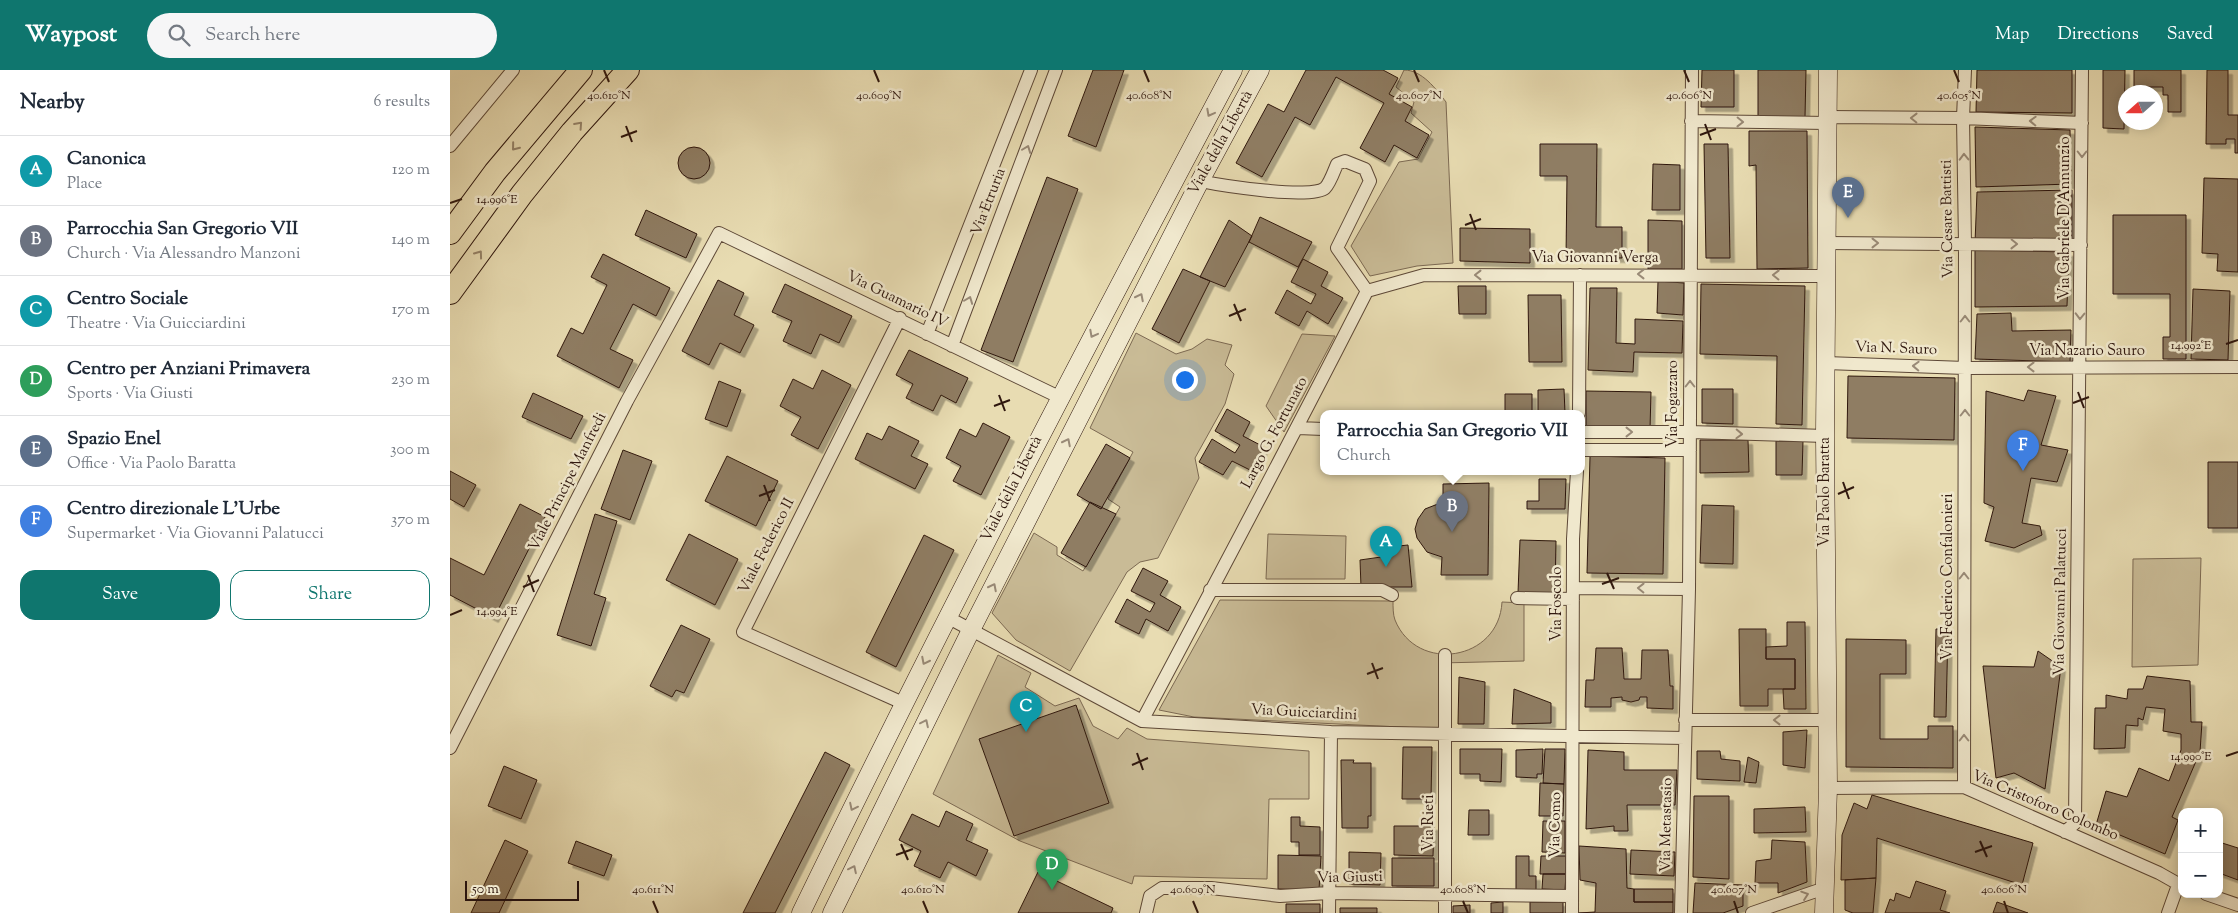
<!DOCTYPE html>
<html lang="en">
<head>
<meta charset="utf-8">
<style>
	:root { --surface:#fff; --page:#f6f6f7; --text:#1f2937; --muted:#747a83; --line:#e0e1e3; --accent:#0f766e }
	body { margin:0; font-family:"Sorts Mill Goudy",serif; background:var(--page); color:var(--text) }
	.controls { position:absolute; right:15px; bottom:15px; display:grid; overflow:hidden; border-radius:10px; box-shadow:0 2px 12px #0003 }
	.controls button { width:45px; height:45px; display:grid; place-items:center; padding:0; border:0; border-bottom:1px solid var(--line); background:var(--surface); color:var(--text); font:25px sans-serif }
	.compass { position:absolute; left:1668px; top:15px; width:45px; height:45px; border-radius:50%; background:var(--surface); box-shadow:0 2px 12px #0003; rotate:249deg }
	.scale { position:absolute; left:15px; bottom:12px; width:114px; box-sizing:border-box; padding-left:5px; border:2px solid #2f170e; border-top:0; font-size:14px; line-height:18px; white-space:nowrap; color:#2f170e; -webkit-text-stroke:4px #f0e8cd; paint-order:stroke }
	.you { position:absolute; left:734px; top:309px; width:18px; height:18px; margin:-12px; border:4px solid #fff; border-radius:50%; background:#1a73e8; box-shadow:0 0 0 8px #1a73e833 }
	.badge { display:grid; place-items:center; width:32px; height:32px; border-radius:50%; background:var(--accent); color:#fff; font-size:16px; font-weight:700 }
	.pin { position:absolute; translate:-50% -41px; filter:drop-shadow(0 1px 2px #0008) }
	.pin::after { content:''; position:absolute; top:26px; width:18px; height:15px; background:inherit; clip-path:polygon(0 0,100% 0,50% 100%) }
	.popup { position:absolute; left:870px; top:340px; width:265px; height:65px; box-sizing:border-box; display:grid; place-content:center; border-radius:10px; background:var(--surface); filter:drop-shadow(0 1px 4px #0005); font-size:16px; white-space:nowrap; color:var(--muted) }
	.popup b { font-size:19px; color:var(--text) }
	.popup::after { content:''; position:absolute; left:50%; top:100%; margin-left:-10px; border:10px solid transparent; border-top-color:var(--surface) }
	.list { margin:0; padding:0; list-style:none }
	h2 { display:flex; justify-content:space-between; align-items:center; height:65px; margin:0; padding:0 20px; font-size:21px }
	h2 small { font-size:16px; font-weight:400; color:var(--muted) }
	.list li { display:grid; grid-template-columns:32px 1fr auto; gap:15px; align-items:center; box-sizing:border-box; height:70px; padding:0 20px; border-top:1px solid var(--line) }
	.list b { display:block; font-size:19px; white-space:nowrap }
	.list p { margin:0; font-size:16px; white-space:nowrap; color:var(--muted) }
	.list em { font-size:16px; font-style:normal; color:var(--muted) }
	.actions { display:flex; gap:10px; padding:15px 20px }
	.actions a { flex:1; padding:11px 0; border:1px solid var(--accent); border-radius:15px; text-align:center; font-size:18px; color:var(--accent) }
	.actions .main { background:var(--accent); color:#fff }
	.icon { flex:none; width:28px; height:28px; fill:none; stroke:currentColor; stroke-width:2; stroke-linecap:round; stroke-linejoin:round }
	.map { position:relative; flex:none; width:1788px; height:843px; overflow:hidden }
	header { display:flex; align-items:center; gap:30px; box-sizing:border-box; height:70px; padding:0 25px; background:var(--accent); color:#fff }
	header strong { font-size:24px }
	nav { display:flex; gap:28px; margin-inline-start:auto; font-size:18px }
	.search { width:350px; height:45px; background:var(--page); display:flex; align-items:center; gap:12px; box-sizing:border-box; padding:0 18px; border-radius:28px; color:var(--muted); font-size:19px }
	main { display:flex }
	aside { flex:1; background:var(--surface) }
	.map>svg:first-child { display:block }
	.green { fill:#c9bb96; stroke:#7c6952 }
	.building { fill:#8f7d63; stroke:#2f170e; filter:url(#shadow) }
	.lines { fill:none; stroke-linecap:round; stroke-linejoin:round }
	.street-casing { stroke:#5d4837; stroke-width:14 }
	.secondary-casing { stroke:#2f170e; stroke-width:19 }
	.highway-casing { stroke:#2f170e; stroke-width:24 }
	.street { stroke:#f0e8cd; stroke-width:12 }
	.secondary { stroke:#f0e8cd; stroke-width:18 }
	.highway { stroke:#e8dcb2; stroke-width:22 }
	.oneway { stroke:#998a77 }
	.oneway2 { stroke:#958368 }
	.ticks { fill:none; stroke:#2f170e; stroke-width:2 }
	.labels { text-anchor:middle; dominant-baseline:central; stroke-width:5; stroke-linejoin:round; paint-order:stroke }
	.street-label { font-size:15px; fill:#2f170e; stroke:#f0e8cd }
	.ticks-label { font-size:12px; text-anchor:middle; fill:#2f170e; stroke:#f0e8cd; stroke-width:5; stroke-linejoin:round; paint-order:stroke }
</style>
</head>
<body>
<header>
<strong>Waypost</strong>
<div class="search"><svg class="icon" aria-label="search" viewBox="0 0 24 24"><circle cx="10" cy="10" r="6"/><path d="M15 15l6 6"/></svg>Search here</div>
<nav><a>Map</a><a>Directions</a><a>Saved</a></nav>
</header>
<main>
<aside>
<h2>Nearby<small>6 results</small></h2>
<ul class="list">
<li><span class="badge" style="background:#0f9aa8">A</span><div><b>Canonica</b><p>Place</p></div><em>120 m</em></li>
<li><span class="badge" style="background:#6b7280">B</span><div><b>Parrocchia San Gregorio VII</b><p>Church · Via Alessandro Manzoni</p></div><em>140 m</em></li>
<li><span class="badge" style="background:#0f9aa8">C</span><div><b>Centro Sociale</b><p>Theatre · Via Guicciardini</p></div><em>170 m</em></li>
<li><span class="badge" style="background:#2e9e5b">D</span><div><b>Centro per Anziani Primavera</b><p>Sports · Via Giusti</p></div><em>230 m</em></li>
<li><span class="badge" style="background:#5c6f8a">E</span><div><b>Spazio Enel</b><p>Office · Via Paolo Baratta</p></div><em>300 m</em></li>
<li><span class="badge" style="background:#3f7fe0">F</span><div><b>Centro direzionale L'Urbe</b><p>Supermarket · Via Giovanni Palatucci</p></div><em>370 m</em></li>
</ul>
<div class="actions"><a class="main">Save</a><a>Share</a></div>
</aside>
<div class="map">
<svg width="1788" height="843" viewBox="0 0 1788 843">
	<defs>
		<filter id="shadow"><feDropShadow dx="4.5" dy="4.5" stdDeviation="0" flood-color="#0004"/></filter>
	</defs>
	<rect width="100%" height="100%" fill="#e8dcb2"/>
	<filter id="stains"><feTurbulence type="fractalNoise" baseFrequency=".004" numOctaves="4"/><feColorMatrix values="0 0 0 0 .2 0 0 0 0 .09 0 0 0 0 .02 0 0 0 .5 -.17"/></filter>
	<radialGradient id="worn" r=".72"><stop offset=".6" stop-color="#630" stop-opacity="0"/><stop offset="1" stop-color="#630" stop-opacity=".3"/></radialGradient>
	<!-- green -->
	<path class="green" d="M954 0C972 0 986 19 996 32L1003 193 967 196 920 206 901 176 949 92 968 89 982 62 961 43 964 32 946 17Z
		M686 263 726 284 742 279 757 269 782 275 775 295 784 304 775 334 745 388 749 408 708 488 690 492 677 502 620 601 566 570 542 543 584 463 607 477V485L633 501 670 437 658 429 683 382 640 358Z
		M852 264 885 266 834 362 816 336Z
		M818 464 896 466 895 509H816Z
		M1751 488 1748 595 1682 597 1683 489Z
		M770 530 943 531C943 537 943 545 945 550 967 604 1049 591 1052 532L1074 533V591L990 593 991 659 744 647 709 640Z
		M548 585 581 603 575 617 605 636 629 628 643 656 668 669 677 658 697 669 859 681V729H819L817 809 684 806 682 814 570 771 483 724Z"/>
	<!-- building -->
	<path class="building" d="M643 0H674L646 77 618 66Z
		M856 0H933L948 8 939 24 962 37 955 51 979 65 967 88 944 75 935 92 910 78 934 33 886 7 860 55 845 47 812 107 786 93 818 34 834 42Z
		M1252 0H1284V37H1251Z
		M1308 0H1356L1355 47H1308Z
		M1527 0H1622V43L1526 42Z
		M1653 0H1675L1674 59 1653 58Z
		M1684 0H1731V42H1718V25H1713V17H1684Z
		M1757 0H1778V45H1788V83H1785V69H1776V74H1756Z
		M1525 57 1620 60 1621 114 1526 117Z
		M1299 61H1357L1358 198 1307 199 1306 95 1299 96Z
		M1090 74H1147L1146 157H1172V188L1116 187 1117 106H1090Z
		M1254 74H1278L1280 188H1256Z
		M228 93a16 16 0 1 1 32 0a16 16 0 1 1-32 0Z
		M1203 94 1230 95V140H1202Z
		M597 107 628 119 563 292 531 280Z
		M1754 108 1788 109V202L1767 201 1768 184 1752 183Z
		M1622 120V172L1525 173 1527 122Z
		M196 140 247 164 236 188 185 165Z
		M1663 145H1736V289H1713V267H1720V224H1663Z
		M810 147 862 172 848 197 799 172Z
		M779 150 802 166 775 217 750 207Z
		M1198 150 1232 151V199H1198Z
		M1010 158 1080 159V193L1010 191Z
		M1525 180 1619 182 1617 236 1525 237Z
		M153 184 220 218 206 246 183 234 160 279 183 290 169 318 107 286 121 258 133 264 157 215 141 207Z
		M853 189 878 202 871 216 893 228 878 254 857 241 849 256 825 243 837 220 861 234 866 224 841 212Z
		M733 199 760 211 729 273 702 259Z
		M268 210 294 223 284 245 304 255 290 283 270 273 259 295 232 281Z
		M1208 211 1234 213 1233 245 1207 243Z
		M335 214 402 246 389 273 370 264 361 284 333 271 342 251 322 242Z
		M1251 214 1355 216 1352 355 1326 354 1327 286 1250 284Z
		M1008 216H1036V244H1009Z
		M1140 218H1167L1166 273 1185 274V249L1233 251 1232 283 1184 282 1183 302 1138 300Z
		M1743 219 1780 221 1778 290 1741 289Z
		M1078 225H1111L1112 292H1079Z
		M1561 243 1562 261 1621 260 1620 292 1525 289 1527 244Z
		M459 280 518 308 506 333 491 325 483 341 456 328 463 314 446 305Z
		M372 300 401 315 368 379 341 365 351 347 330 336 343 309 363 319Z
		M1398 306 1505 308 1504 370 1397 368Z
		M269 311 291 320 277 357 255 349Z
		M1114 319 1115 343H1088V320Z
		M1252 319H1283V354L1252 353Z
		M1578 320 1606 326 1591 375 1618 380 1607 412 1581 408 1572 453 1590 456 1592 465 1564 478 1535 471 1544 437 1534 433 1536 321 1574 331Z
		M1136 321 1201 322 1200 359 1136 357Z
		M83 323 133 346 121 369 72 347Z
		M1055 324H1082V343H1055Z
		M777 339 800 352 793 366 814 377 802 401 782 391 773 405 749 392 762 369 785 383 790 375 765 361Z
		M533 353 560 367 531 425 503 411 511 396 496 388 510 359 526 367Z
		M439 356 469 371 461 386 478 394 465 419 405 389 417 363 432 370Z
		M1250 370H1298L1299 402 1250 403Z
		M1326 371H1353L1352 405H1326Z
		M656 374 680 388 651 439 627 425Z
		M173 380 202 391 180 450 151 439Z
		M277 386 328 411 306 456 255 431Z
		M1140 386 1215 388 1213 504 1137 503Z
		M1758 392H1788V458H1758Z
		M0 401 26 415 14 437 0 429Z
		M1089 409H1116L1115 439H1077V431H1089Z
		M1039 413 1038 505H991L992 487 977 482 967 468 965 459 968 449 975 439 993 432V414Z
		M640 432 666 444 636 497 611 483Z
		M70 434 95 447 44 548 0 525V488L34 505Z
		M1252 435 1284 436 1283 494 1250 493Z
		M145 444 167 451 144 524 156 528 141 576 107 565Z
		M239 464 288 489 265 535 216 510Z
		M474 465 504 480 446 597 416 582Z
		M1070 470 1106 471 1105 524 1068 523Z
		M958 475 962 517H911L910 490 931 487 930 478Z
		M693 498 718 511 710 525 731 537 718 561 696 549 689 564 665 552 677 529 700 542 705 533 681 521Z
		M1337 552H1355L1356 639H1334L1333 619H1345V589H1316V577L1337 576Z
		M231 555 260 569 234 623 226 620 222 627 200 616Z
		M1289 559H1316V589H1345V619H1318V636H1290Z
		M1486 559H1498L1496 647H1484Z
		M1396 569 1456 570V604H1430V669H1478V656H1503V698L1396 697Z
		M1146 578H1172L1174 609H1191L1192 580H1218L1220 616H1223V639L1197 638V627H1190L1189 630 1181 632 1172 630V627L1161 628V637H1135L1136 610H1144Z
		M1588 581 1611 597 1595 719 1564 703 1546 708 1533 596 1584 597Z
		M1697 606 1740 611 1741 652H1752L1750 682 1722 747 1728 750 1715 784 1646 755 1656 721 1677 727 1689 698 1719 711 1731 680V664L1713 661 1715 639 1696 637 1693 650 1688 648V656L1676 655 1675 678 1644 679 1645 638H1656V625L1677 629 1678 619H1693Z
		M1009 607 1035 612 1034 654H1008Z
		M1064 619 1101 633V653L1062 654Z
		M626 635 659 733 564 766 529 669Z
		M1357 660 1355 698 1333 695V662Z
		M953 677H982L981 729H952Z
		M1010 679H1052L1051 712 1030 711V704H1010Z
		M1093 679 1092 704H1087V708L1066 707V680Z
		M1095 679H1115L1114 714 1093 713Z
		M1138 680 1174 682V700H1227L1225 735H1177L1178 761H1164V756L1136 759Z
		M1247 681H1270L1271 689 1290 691V711L1247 709Z
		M375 682 400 695 325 843H293Z
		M1298 687 1309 692 1306 713 1294 712Z
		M891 690H904L903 693H921V746H918V758H892Z
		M54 696 87 710 71 749 38 736Z
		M1090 713 1114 714 1113 746H1089Z
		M1422 725 1583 773 1572 815 1427 768 1426 808 1391 810 1392 765 1404 733 1417 739Z
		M1244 726H1279V809L1243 807Z
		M1355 737 1356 762 1304 763V739Z
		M1019 740H1039V765H1018Z
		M496 741 523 754 516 770 538 780 526 806 498 792 490 808 464 796 471 781 449 770 462 744 489 757Z
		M841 747H850V756L870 757V785H849V772H841Z
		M1093 751H1115V783L1092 782Z
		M944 756H984L983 786 944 785Z
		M55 770 78 781 49 843H21Z
		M1322 770 1355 772 1357 812 1328 823V813H1305L1306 791 1321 789Z
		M126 771 162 785 154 806 118 793Z
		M1769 772 1788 778V810L1769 803Z
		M1129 776 1176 779 1177 818 1184 819V832H1223V843H1129L1145 842 1146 813 1130 810Z
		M1181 780 1225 782 1224 806 1180 804Z
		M899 782 931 783 930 815 899 814Z
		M828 785 871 786 869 820 828 819Z
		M1066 786H1079V806H1086V820H1066Z
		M1091 786H1116V804H1090Z
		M942 788H984V816H942Z
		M588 802 663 838 661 843H568Z
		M1093 804H1116L1115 820 1092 819Z
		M1426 808 1423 843H1403L1395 840V810Z
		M1466 811 1496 821 1490 840 1500 843H1435L1440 829 1444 831 1446 823 1460 828Z
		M1245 813 1293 815V836L1273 843H1243Z
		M1184 819H1223V832H1184Z
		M1053 832V843H1041V833Z
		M1080 832H1113V843H1080Z
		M1547 832 1578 843H1543Z
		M836 834H870V843H836Z
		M1020 835V843H1003V836Z
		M890 838H927V843H890Z"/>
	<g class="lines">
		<!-- street casing -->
		<g class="street-casing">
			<path id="street" d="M1377 47 1513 48 1632 53
				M1241 51 1377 53
				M0 76 63 0
				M750 111C769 115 862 130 875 118 880 113 884 101 887 94L895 91 915 99 920 111 887 178 917 221
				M1376 173 1631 175
				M917 221 974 205 1375 206
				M450 248 293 562 453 633
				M477 264 581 0
				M502 276 606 0
				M1376 293 1515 298 1788 297
				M1129 343 1130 205
				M848 358 873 359
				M1131 362H1240L1375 366
				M1131 380H1240
				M1123 518 1239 519
				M760 520H932L942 525
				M1067 528 1123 529
				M497 547 692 651 881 662 1235 668
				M1235 650H1376
				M692 651C768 508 844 365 917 221
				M0 678 177 331 269 163 609 327
				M1514 717 1515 174 1513 48 1515 0
				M1378 718 1514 717 1709 803 1732 816
				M1615 762 1625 753 1632 0
				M1756 824 1788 835
				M696 843 700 826 712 818H761L830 826 879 823 1121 826
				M879 843 881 662
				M995 843V585
				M1122 843 1123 469 1127 401
				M1231 843 1239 519 1242 0
				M1302 843 1375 818
				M1718 843 1728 815"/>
		</g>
		<!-- secondary casing -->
		<g class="secondary-casing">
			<path id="secondary" d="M351 843C489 558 635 279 783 0
				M382 843 521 560 750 111 810 0
				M1374 843 1378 718 1375 366 1378 0"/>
		</g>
		<!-- highway casing -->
		<g class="highway-casing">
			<path id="highway" d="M0 163 45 102 131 0
				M0 223 72 124 122 62 178 0"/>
		</g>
		<!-- street -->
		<use href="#street" class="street"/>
		<!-- secondary -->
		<use href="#secondary" class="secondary"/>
		<!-- highway -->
		<use href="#highway" class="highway"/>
	</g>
	<!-- one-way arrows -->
	<defs><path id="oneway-chevron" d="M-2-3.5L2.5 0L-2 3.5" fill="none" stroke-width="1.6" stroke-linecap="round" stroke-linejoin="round" transform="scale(1.25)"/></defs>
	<g class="oneway">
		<use href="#oneway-chevron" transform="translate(760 43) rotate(118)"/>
		<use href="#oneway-chevron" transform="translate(1464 48) rotate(-179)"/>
		<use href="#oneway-chevron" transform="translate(1583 51) rotate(-178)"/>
		<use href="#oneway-chevron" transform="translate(1290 52) rotate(1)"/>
		<use href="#oneway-chevron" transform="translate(577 79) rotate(-69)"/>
		<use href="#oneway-chevron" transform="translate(1632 84) rotate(90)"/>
		<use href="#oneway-chevron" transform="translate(1514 87) rotate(-91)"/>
		<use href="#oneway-chevron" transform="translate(1425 173)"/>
		<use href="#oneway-chevron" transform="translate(1564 174) rotate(1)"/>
		<use href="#oneway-chevron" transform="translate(1191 204) rotate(180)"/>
		<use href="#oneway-chevron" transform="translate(1028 205) rotate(180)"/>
		<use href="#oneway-chevron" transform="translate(1326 205) rotate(-179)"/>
		<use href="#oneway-chevron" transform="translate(690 227) rotate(-63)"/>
		<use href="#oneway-chevron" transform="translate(519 230) rotate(-69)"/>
		<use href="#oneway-chevron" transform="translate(1630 246) rotate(91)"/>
		<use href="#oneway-chevron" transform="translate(1515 249) rotate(-90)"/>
		<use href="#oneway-chevron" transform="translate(643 264) rotate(118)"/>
		<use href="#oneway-chevron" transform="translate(1466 296) rotate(-178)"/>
		<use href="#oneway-chevron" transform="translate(1581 297) rotate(180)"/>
		<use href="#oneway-chevron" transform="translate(1240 314) rotate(-90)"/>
		<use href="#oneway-chevron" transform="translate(1515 343) rotate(-90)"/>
		<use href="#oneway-chevron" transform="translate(1179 362)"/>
		<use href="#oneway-chevron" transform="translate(1289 364) rotate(2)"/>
		<use href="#oneway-chevron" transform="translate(617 372) rotate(-63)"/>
		<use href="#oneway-chevron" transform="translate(1514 506) rotate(-90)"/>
		<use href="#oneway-chevron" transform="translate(543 517) rotate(-63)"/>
		<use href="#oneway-chevron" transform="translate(1191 518) rotate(-179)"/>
		<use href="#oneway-chevron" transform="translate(475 591) rotate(117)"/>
		<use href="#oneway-chevron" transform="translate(1327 650) rotate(180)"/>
		<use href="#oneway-chevron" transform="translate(475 653) rotate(-64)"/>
		<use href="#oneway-chevron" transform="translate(1514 668) rotate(-90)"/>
		<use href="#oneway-chevron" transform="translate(403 737) rotate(116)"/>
		<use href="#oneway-chevron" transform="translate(403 799) rotate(-64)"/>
		<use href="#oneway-chevron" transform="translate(1355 825) rotate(-19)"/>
	</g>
	<g class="oneway2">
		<use href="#oneway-chevron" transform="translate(129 55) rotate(-48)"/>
		<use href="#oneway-chevron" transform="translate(65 77) rotate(129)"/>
		<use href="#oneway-chevron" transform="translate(29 184) rotate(-54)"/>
	</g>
	<!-- ticks -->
	<path class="ticks" d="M154 0 159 12M424 0 429 12M694 0 699 12M964 0 969 12M1234 0 1239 12M1504 0 1509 12M1255 54 1261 70M176 56 182 72M1250 65 1266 59M171 67 187 61M0 133 12 129M1020 144 1026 160M1015 155 1031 149M784 234 791 251M779 246 796 239M1776 274 1788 270M1628 322 1634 338M549 325 555 341M1623 333 1639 327M544 336 560 330M1393 412 1399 429M314 415 320 431M1388 424 1404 417M309 426 325 420M1157 503 1164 519M78 505 84 522M1152 514 1169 508M73 517 89 510M0 545 12 540M922 593 928 609M917 604 933 598M687 683 693 700M1776 686 1788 682M682 695 698 688M1530 771 1537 787M451 774 458 790M1525 782 1542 776M446 785 463 779M203 831 208 843M473 831 478 843M743 831 748 843M1013 831 1018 843M1284 831 1288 843M1554 831 1558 843"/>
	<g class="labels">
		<!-- street labels -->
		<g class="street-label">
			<text transform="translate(771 73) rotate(-61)">Viale della Libertà</text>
			<text transform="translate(539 132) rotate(-69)">Via Etruria</text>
			<text transform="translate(1615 148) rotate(-90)">Via Gabriele D'Annunzio</text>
			<text transform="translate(1498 149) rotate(-91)">Via Cesare Battisti</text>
			<text x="1145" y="188">Via Giovanni Verga</text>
			<text transform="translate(447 230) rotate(26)">Via Guamario IV</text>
			<text transform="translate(1446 279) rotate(2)">Via N. Sauro</text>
			<text x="1637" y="281">Via Nazario Sauro</text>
			<text transform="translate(1223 334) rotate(-90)">Via Fogazzaro</text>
			<text transform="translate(825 363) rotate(-62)">Largo G. Fortunato</text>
			<text transform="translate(118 412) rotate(-63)">Viale Principe Manfredi</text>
			<text transform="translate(562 419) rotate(-63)">Viale della Libertà</text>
			<text transform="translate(1375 422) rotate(-90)">Via Paolo Baratta</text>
			<text transform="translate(317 476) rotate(-63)">Viale Federico II</text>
			<text transform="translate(1498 507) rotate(-90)">Via Federico Confalonieri</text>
			<text transform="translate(1611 532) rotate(-89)">Via Giovanni Palatucci</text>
			<text transform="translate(1107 534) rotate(-90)">Via Foscolo</text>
			<text transform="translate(854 643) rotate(3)">Via Guicciardini</text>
			<text transform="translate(1595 736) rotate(23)">Via Cristoforo Colombo</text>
			<text transform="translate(979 753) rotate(-90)">Via Rieti</text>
			<text transform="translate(1106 755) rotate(-89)">Via Como</text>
			<text transform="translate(1217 755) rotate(-89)">Via Metastasio</text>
			<text transform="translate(900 808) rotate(-1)">Via Giusti</text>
		</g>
	</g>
	<g class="ticks-label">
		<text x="159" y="29">40.610°N</text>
		<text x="429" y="29">40.609°N</text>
		<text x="699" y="29">40.608°N</text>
		<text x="969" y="29">40.607°N</text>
		<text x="1239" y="29">40.606°N</text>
		<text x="1509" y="29">40.605°N</text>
		<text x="47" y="133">14.996°E</text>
		<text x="1741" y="279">14.992°E</text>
		<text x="47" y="545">14.994°E</text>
		<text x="1741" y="690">14.990°E</text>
		<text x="203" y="823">40.611°N</text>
		<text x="473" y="823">40.610°N</text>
		<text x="743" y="823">40.609°N</text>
		<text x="1013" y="823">40.608°N</text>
		<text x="1284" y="823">40.607°N</text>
		<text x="1554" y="823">40.606°N</text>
	</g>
	<rect width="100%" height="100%" filter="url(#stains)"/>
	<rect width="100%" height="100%" fill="url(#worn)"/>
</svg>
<div class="controls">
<button>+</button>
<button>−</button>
</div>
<svg class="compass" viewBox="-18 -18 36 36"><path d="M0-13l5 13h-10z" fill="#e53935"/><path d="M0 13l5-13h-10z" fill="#747a83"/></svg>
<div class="scale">50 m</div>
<div class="you"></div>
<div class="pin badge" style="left:936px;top:497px;background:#0f9aa8">A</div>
<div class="pin badge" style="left:1002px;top:462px;background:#6b7280">B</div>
<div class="popup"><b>Parrocchia San Gregorio VII</b>Church</div>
<div class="pin badge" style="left:576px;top:662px;background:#0f9aa8">C</div>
<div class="pin badge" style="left:602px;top:820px;background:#2e9e5b">D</div>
<div class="pin badge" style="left:1398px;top:148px;background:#5c6f8a">E</div>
<div class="pin badge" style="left:1573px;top:401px;background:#3f7fe0">F</div>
</div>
</main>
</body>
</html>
